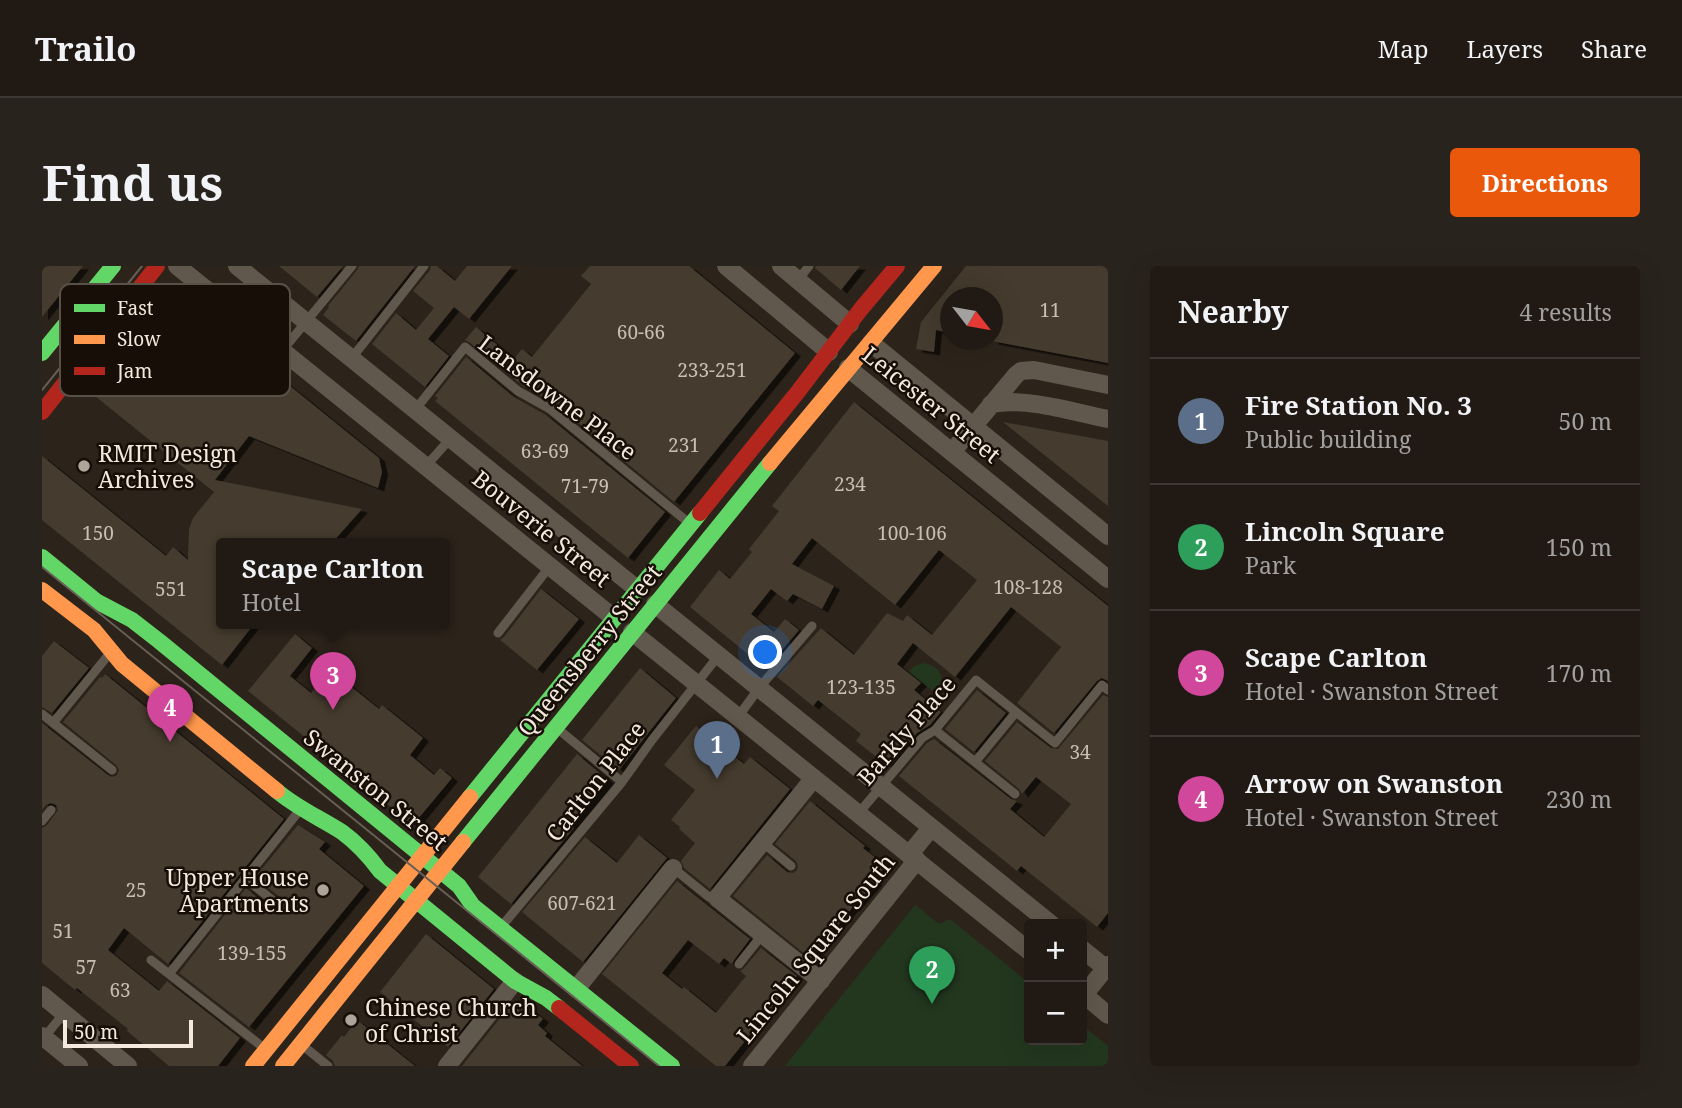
<!DOCTYPE html>
<html lang="en">
<head>
<meta charset="utf-8">
<style>
	:root { --surface:#211a14; --page:#29231d; --text:#f1f3f6; --muted:#a2a1a0; --line:#3e3834; --accent:#ea580c }
	body { margin:0; font-family:"Noto Serif",serif; background:var(--page); color:var(--text) }
	.controls { position:absolute; right:21px; bottom:21px; display:grid; overflow:hidden; border-radius:7px; box-shadow:0 7px 28px #0002 }
	.controls button { width:63px; height:63px; display:grid; place-items:center; padding:0; border:0; border-bottom:2px solid var(--line); background:var(--surface); color:var(--text); font:35px sans-serif }
	.compass { position:absolute; left:898px; top:21px; width:63px; height:63px; border-radius:50%; background:var(--surface); box-shadow:0 7px 28px #0002; rotate:121deg }
	.scale { position:absolute; left:21px; bottom:18px; width:130px; box-sizing:border-box; padding-left:7px; border:4px solid #f5e9de; border-top:0; font-size:19px; line-height:24px; white-space:nowrap; color:#f5e9de; -webkit-text-stroke:5px #160e07; paint-order:stroke }
	.you { position:absolute; left:724px; top:387px; width:24px; height:24px; margin:-18px; border:5px solid #fff; border-radius:50%; background:#1a73e8; box-shadow:0 0 0 10px #1a73e833 }
	.badge { display:grid; place-items:center; width:46px; height:46px; border-radius:50%; background:var(--accent); color:#fff; font-size:23px; font-weight:700 }
	.pin { position:absolute; translate:-50% -58px; filter:drop-shadow(0 2px 4px #0008) }
	.pin::after { content:''; position:absolute; top:37px; width:24px; height:21px; background:inherit; clip-path:polygon(0 0,100% 0,50% 100%) }
	.popup { position:absolute; left:174px; top:272px; width:234px; height:91px; box-sizing:border-box; display:grid; place-content:center; border-radius:7px; background:var(--surface); filter:drop-shadow(0 2px 5px #0005); font-size:23px; white-space:nowrap; color:var(--muted) }
	.popup b { font-size:26px; color:var(--text) }
	.popup::after { content:''; position:absolute; left:50%; top:100%; margin-left:-14px; border:14px solid transparent; border-top-color:var(--surface) }
	.list { margin:0; padding:0; list-style:none }
	h2 { display:flex; justify-content:space-between; align-items:center; height:91px; margin:0; padding:0 28px; font-size:30px }
	h2 small { font-size:23px; font-weight:400; color:var(--muted) }
	.list li { display:grid; grid-template-columns:46px 1fr auto; gap:21px; align-items:center; box-sizing:border-box; height:126px; padding:0 28px; border-top:2px solid var(--line) }
	.list b { display:block; font-size:26px; white-space:nowrap }
	.list p { margin:0; font-size:23px; white-space:nowrap; color:var(--muted) }
	.list em { font-size:23px; font-style:normal; color:var(--muted) }
	.map { position:relative; flex:none; width:1066px; height:800px; overflow:hidden; border-radius:7px }
	header { display:flex; align-items:center; gap:42px; box-sizing:border-box; height:98px; padding:0 35px; background:var(--surface); border-bottom:2px solid var(--line) }
	header strong { font-size:33px }
	nav { display:flex; gap:38px; margin-inline-start:auto; font-size:24px }
	.intro { display:flex; align-items:center; justify-content:space-between; box-sizing:border-box; height:168px; padding:0 42px }
	h1 { margin:0; font-size:49px }
	.button { padding:18px 32px; border-radius:7px; background:var(--accent); color:#fff; font-size:24px; font-weight:700 }
	main { display:flex; gap:42px; padding:0 42px }
	aside { flex:1; background:var(--surface); border-radius:7px; box-shadow:0 7px 28px #0002 }
	.map>svg:first-child { display:block }
	.green { fill:#23371f }
	.building { fill:#443b2f; filter:url(#shadow) }
	.lines { fill:none; stroke-linecap:round; stroke-linejoin:round }
	.lane { stroke:#61584d; stroke-width:9 }
	.street { stroke:#61584d; stroke-width:18 }
	.fast { stroke:#63d668; stroke-width:16 }
	.slow { stroke:#ff974d; stroke-width:16 }
	.jam { stroke:#b3261e; stroke-width:16 }
	.tram { stroke:#675e56; stroke-width:2 }
	.poi-dot { fill:#afa499; stroke:#160e07; stroke-width:2.5 }
	.labels { text-anchor:middle; dominant-baseline:central; stroke-width:5; stroke-linejoin:round; paint-order:stroke }
	.number-label { font-size:19px; fill:#c9beb2 }
	.street-label { font-size:23px; fill:#f5e9de; stroke:#160e07 }
	.poi-label { font-size:23px; fill:#f5e9de; stroke:#160e07; text-anchor:start }
	.key { fill:#160e07; stroke:#595048; stroke-width:2 }
	.key-label { font-size:19px; fill:#f5e9de }
</style>
</head>
<body>
<header>
<strong>Trailo</strong>
<nav><a>Map</a><a>Layers</a><a>Share</a></nav>
</header>
<div class="intro"><h1>Find us</h1><a class="button">Directions</a></div>
<main>
<div class="map">
<svg width="1066" height="800" viewBox="0 0 1066 800">
	<defs>
		<filter id="shadow"><feDropShadow dx="6" dy="3.5" stdDeviation="0" flood-color="#0009"/></filter>
	</defs>
	<rect width="100%" height="100%" fill="#2c231a"/>
	<!-- green -->
	<path class="green" d="M883 397C900 401 905 415 894 428L867 406 872 400Z
		M873 639 897 658 908 653 987 717V774H1040V759L1066 780V800H743Z"/>
	<!-- building -->
	<path class="building" d="M0 0H41L0 51Z
		M237 0H301L275 31Z
		M317 0H373L314 75 281 49 287 41 286 40 315 4Z
		M389 0H395L413 15 425 0H470L427 53 412 41 386 73 407 90 383 121 330 78 354 47 374 64 392 42 371 25 388 4Z
		M548 0H647L753 87 632 236 512 137 480 119 427 76 423 74 434 61 472 93 480 83 490 91 549 18 539 10Z
		M774 0H818L799 24 773 2Z
		M924 0H1066V97L950 75V32H908V67L894 64 892 86 874 83 879 56Z
		M127 22 337 192 340 206 336 222 207 170 173 214 320 243 289 278H179V358H212L180 399 0 254V190L124 290 131 281 146 294 147 263 151 252 172 226 48 126Z
		M424 91 472 131 504 149 623 246 586 292 393 135 396 132 393 130Z
		M812 136 1066 340V415L1060 412 1055 415 1012 467 975 437 1019 381 969 341 913 411 871 377 855 398 879 417 872 424 899 446 888 459 875 467 847 501 814 475 819 468 776 434 771 440 735 411 779 362 812 389 845 347 861 355 865 349 890 369 935 314 897 284 853 339 770 272 750 298 792 320 780 343 751 328 745 335 729 323 709 348 732 366 743 353 757 364 724 403 648 341 677 304 688 313 710 286 707 283 737 245 730 240Z
		M961 156 1066 175V240Z
		M499 323 537 353 495 404 458 374 462 371Z
		M253 368 270 382 248 410 269 427 288 404 337 443 340 439 381 472 368 489 392 509 398 502 410 512 371 559 206 425Z
		M12 375 47 402 10 447 0 441V390Z
		M598 402 634 432 577 504 540 474Z
		M63 408 242 553 126 698 82 662 66 684 117 725 125 715 198 772 176 800H127L85 765 86 763 35 722 33 724 0 697V562L5 559 16 544 14 539 9 537 4 539 0 544V457L66 509 70 511 75 509 77 504 74 499 21 456 58 411 60 412Z
		M935 424 964 447 932 486 903 463Z
		M1061 429 1066 431V647L1055 661 979 600 975 605 857 510 885 477 892 473 969 533 975 535 968 543 1002 571 1029 538 994 511 980 528 977 523 943 495 975 456 1009 482 1016 483Z
		M654 460 702 498 708 491 748 523 668 623 642 602 639 595 653 577 637 563 638 561 629 554 653 524 622 499Z
		M535 488 566 514 529 560 532 562 469 638 436 611Z
		M768 535 823 580 821 582 844 600 832 614 834 616 815 638 814 637 769 693 691 630 725 589 745 606 751 607 755 604 756 600 754 595 733 578Z
		M256 559 283 576 277 583 322 620 207 761 137 707 204 622 236 648 240 649 245 647 247 642 245 637 213 611Z
		M597 569 625 592 541 696 480 646 543 571 575 597Z
		M635 615 708 673 692 694 690 698 682 692 677 698 646 674 620 707 640 723 642 721 674 747 704 710 698 705 702 702 719 682 755 710 683 800H674L560 708Z
		M384 668 452 723 406 781 338 726Z
		M470 737 478 744 483 739 501 753 496 759 505 767 503 770 540 800H420Z
		M315 754 373 800H293L291 795 284 789 300 769 302 771Z"/>
	<g class="lines">
		<!-- lane -->
		<path class="lane" d="M756 14 767 0
			M240 85 310 0
			M309 93 382 0
			M373 144 423 81 476 125 508 143 647 257
			M384 200 408 173
			M456 367 508 300
			M0 448 70 504
			M696 451 717 422 770 360
			M11 457 68 387
			M516 463 580 516
			M893 464 973 528
			M933 496 974 446
			M816 548 880 472 893 464 934 414 1013 477 1060 419 1066 424
			M0 555 9 544
			M720 576 749 600
			M631 602 667 631 675 632
			M203 612 240 642
			M459 661 580 516 610 474 677 389
			M109 694 222 782
			M697 698 720 669
			M127 708 257 545
			M1 773 22 747
			M260 779 286 800"/>
		<!-- street -->
		<path class="street" d="M135 0 572 352
			M195 0 595 323
			M684 0 787 86
			M739 0 808 58
			M829 77 1066 270
			M806 102 1066 313
			M949 138C984 131 1031 146 1066 153
			M910 186 974 109 979 105 992 104 1066 119
			M613 338 1009 658
			M590 366 987 685
			M772 512 675 632 779 715
			M867 589 889 562
			M1040 683 1066 704
			M534 723 631 602
			M1040 727 1066 749
			M0 729 86 800
			M1042 729 1066 699
			M0 770 37 800
			M405 800 473 715
			M710 800 875 594"/>
		<!-- fast -->
		<path class="fast" d="M0 87 71 0
			M0 291 54 335 90 354 117 375 417 620 431 640 630 800
			M235 525C255 542 278 552 300 566 315 577 327 590 338 605L473 715 504 732 517 742
			M428 531 658 247
			M421 576 728 197"/>
		<!-- slow -->
		<path class="slow" d="M728 197 892 0
			M0 324 52 364 80 398 235 525
			M211 800 428 531
			M241 800 421 576"/>
		<!-- jam -->
		<path class="jam" d="M0 146 115 0
			M658 247 755 127 819 43 855 0
			M517 742 589 800"/>
		<!-- tram -->
		<path class="tram" d="M0 124 100 0
			M0 301 617 800"/>
	</g>
	<!-- markers -->
	<g class="poi-dot">
		<circle cx="42" cy="200" r="7"/>
		<circle cx="281" cy="624" r="7"/>
		<circle cx="309" cy="754" r="7"/>
	</g>
	<g class="labels">
		<!-- number labels -->
		<g class="number-label">
			<text x="1008" y="44">11</text>
			<text x="599" y="66">60-66</text>
			<text x="670" y="104">233-251</text>
			<text x="642" y="179">231</text>
			<text x="503" y="185">63-69</text>
			<text x="808" y="218">234</text>
			<text x="543" y="220">71-79</text>
			<text x="56" y="267">150</text>
			<text x="870" y="267">100-106</text>
			<text x="986" y="321">108-128</text>
			<text x="129" y="323">551</text>
			<text x="819" y="421">123-135</text>
			<text x="1038" y="486">34</text>
			<text x="94" y="624">25</text>
			<text x="540" y="637">607-621</text>
			<text x="21" y="665">51</text>
			<text x="210" y="687">139-155</text>
			<text x="44" y="701">57</text>
			<text x="78" y="724">63</text>
		</g>
		<!-- street labels -->
		<g class="street-label">
			<text transform="translate(516 131) rotate(37)">Lansdowne Place</text>
			<text transform="translate(890 138) rotate(39)">Leicester Street</text>
			<text transform="translate(500 262) rotate(39)">Bouverie Street</text>
			<text transform="translate(547 384) rotate(-51)">Queensberry Street</text>
			<text transform="translate(864 464) rotate(-49)">Barkly Place</text>
			<text transform="translate(553 515) rotate(-52)">Carlton Place</text>
			<text transform="translate(334 523) rotate(39)">Swanston Street</text>
			<text transform="translate(773 682) rotate(-51)">Lincoln Square South</text>
		</g>
		<!-- poi labels -->
		<g class="poi-label">
			<text x="56" y="187">RMIT Design<tspan x="56" dy="26">Archives</tspan></text>
			<text x="267" y="611" text-anchor="end">Upper House<tspan x="267" dy="26">Apartments</tspan></text>
			<text x="323" y="741">Chinese Church<tspan x="323" dy="26">of Christ</tspan></text>
		</g>
	</g>
	<!-- legend -->
	<rect x="18" y="18" width="230" height="112" rx="10" class="key"/>
	<rect x="32" y="38" width="31" height="8" fill="#63d668"/>
	<rect x="32" y="69" width="31" height="9" fill="#ff974d"/>
	<rect x="32" y="101" width="31" height="8" fill="#b3261e"/>
	<g class="key-label">
		<text x="75" y="49">Fast</text>
		<text x="75" y="80">Slow</text>
		<text x="75" y="112">Jam</text>
	</g>
</svg>
<div class="controls">
<button>+</button>
<button>−</button>
</div>
<svg class="compass" viewBox="-18 -18 36 36"><path d="M0-13l5 13h-10z" fill="#e53935"/><path d="M0 13l5-13h-10z" fill="#a2a1a0"/></svg>
<div class="scale">50 m</div>
<div class="you"></div>
<div class="pin badge" style="left:675px;top:513px;background:#5c6f8a">1</div>
<div class="pin badge" style="left:890px;top:738px;background:#2e9e5b">2</div>
<div class="pin badge" style="left:291px;top:444px;background:#d1479c">3</div>
<div class="popup"><b>Scape Carlton</b>Hotel</div>
<div class="pin badge" style="left:128px;top:476px;background:#d1479c">4</div>
</div>
<aside>
<h2>Nearby<small>4 results</small></h2>
<ul class="list">
<li><span class="badge" style="background:#5c6f8a">1</span><div><b>Fire Station No. 3</b><p>Public building</p></div><em>50 m</em></li>
<li><span class="badge" style="background:#2e9e5b">2</span><div><b>Lincoln Square</b><p>Park</p></div><em>150 m</em></li>
<li><span class="badge" style="background:#d1479c">3</span><div><b>Scape Carlton</b><p>Hotel · Swanston Street</p></div><em>170 m</em></li>
<li><span class="badge" style="background:#d1479c">4</span><div><b>Arrow on Swanston</b><p>Hotel · Swanston Street</p></div><em>230 m</em></li>
</ul>
</aside>
</main>
</body>
</html>
